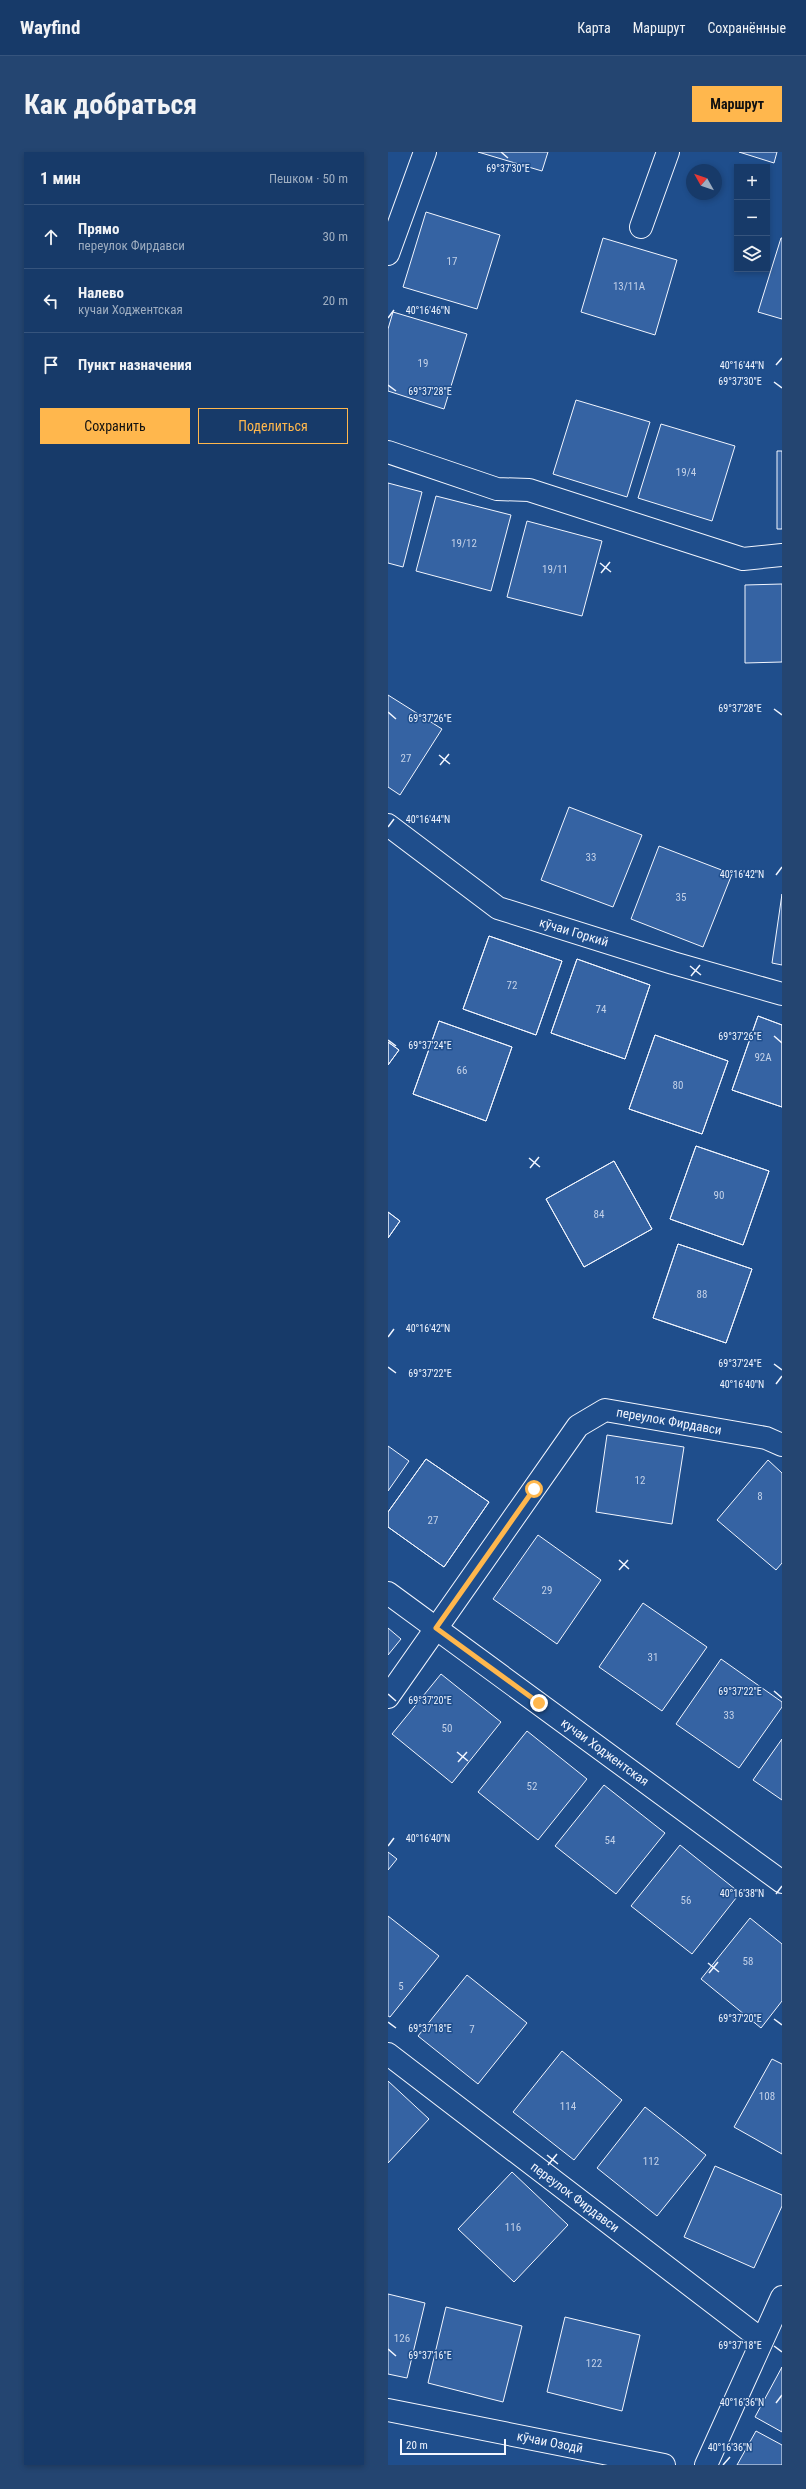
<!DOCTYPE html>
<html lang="ru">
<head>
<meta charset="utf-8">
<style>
	:root { --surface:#173a69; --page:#244571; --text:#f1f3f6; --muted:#9eadc0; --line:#36547d; --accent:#ffb74d }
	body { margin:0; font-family:"Roboto Condensed",sans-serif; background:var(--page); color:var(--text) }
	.controls { position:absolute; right:12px; top:12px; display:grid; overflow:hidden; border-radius:0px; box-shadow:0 2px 6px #0003 }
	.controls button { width:36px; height:36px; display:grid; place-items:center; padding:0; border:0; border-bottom:1px solid var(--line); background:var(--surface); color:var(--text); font:20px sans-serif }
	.compass { position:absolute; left:298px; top:12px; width:36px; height:36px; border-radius:50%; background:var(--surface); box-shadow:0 2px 6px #0003; rotate:310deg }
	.scale { position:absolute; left:12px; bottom:10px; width:106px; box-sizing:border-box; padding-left:4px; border:2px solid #f2f6ff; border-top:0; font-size:11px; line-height:14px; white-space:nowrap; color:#f2f6ff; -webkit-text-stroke:3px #1f4e8c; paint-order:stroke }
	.stop { position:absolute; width:12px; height:12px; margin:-9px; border:3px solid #ffb74d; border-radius:50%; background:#fff }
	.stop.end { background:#ffb74d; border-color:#fff; box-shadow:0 1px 4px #0008 }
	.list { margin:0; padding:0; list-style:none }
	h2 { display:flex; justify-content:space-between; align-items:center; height:52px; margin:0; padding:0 16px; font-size:17px }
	h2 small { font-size:13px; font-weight:400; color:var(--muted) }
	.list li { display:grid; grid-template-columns:26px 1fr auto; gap:12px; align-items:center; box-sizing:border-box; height:64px; padding:0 16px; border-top:1px solid var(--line) }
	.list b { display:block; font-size:15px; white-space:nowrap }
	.list p { margin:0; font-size:13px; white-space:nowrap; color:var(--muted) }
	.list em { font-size:13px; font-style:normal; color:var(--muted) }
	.actions { display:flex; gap:8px; padding:12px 16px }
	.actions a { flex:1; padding:9px 0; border:1px solid var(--accent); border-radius:0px; text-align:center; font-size:14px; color:var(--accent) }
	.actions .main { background:var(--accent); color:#111 }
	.icon { flex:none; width:22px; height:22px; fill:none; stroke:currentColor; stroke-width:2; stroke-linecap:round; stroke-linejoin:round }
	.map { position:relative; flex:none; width:394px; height:2313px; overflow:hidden; border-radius:0px }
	header { display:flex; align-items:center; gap:24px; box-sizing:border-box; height:56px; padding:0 20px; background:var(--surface); border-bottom:1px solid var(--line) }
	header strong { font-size:19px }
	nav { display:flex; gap:22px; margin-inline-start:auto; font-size:14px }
	.intro { display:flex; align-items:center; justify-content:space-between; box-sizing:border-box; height:96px; padding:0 24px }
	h1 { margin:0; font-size:28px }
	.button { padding:10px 18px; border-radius:0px; background:var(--accent); color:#111; font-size:14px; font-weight:700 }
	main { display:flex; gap:24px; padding:0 24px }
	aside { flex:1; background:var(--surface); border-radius:0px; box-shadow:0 2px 6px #0003 }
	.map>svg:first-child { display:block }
	.building { fill:#3563a3; stroke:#f2f6ff }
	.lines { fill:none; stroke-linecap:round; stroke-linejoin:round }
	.street-casing { stroke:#f2f6ff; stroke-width:24 }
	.secondary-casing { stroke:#f2f6ff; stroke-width:24 }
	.street { stroke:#1f4e8c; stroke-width:22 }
	.secondary { stroke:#1f4e8c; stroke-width:22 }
	.route { stroke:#ffb74d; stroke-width:5 }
	.ticks { fill:none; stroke:#f2f6ff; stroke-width:1.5 }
	.labels { text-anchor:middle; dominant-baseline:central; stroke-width:3; stroke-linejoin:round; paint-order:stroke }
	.number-label { font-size:11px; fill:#c3d1e8 }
	.street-label { font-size:13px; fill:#f2f6ff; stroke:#1f4e8c }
	.ticks-label { font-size:10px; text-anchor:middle; fill:#f2f6ff; stroke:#1f4e8c; stroke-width:3; stroke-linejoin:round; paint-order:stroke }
</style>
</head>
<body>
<header>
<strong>Wayfind</strong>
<nav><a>Карта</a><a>Маршрут</a><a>Сохранённые</a></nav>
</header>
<div class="intro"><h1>Как добраться</h1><a class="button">Маршрут</a></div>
<main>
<aside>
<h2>1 мин<small>Пешком · 50 m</small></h2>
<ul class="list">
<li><svg class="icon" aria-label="ahead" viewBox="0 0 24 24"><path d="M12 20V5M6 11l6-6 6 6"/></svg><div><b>Прямо</b><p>переулок Фирдавси</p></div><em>30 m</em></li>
<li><svg class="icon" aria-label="left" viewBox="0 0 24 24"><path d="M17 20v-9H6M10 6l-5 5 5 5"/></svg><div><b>Налево</b><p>кучаи Ходжентская</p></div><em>20 m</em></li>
<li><svg class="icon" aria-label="arrive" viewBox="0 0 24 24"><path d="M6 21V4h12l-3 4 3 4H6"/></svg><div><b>Пункт назначения</b></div></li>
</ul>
<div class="actions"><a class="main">Сохранить</a><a>Поделиться</a></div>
</aside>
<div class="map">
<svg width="394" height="2313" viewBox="0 0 394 2313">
	<rect width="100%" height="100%" fill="#1f4e8c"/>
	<!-- building -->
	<path class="building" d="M90 0H160L154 19Z
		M351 0H389L386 11Z
		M38 60 112 83 89 157 15 135Z
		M215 86 289 108 267 183 193 160Z
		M393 86H394V167L370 160Z
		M5 160 79 182 56 257 0 239V177Z
		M188 248 262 270 239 345 165 322Z
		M273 272 347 294 324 369 250 346Z
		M389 299H394V377H389Z
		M0 331 34 340 15 415 0 411Z
		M48 344 123 363 103 439 28 419Z
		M139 369 214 389 194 464 119 445Z
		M394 432V510L357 511V433Z
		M0 543 54 577 12 643 0 635Z
		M181 655 254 683 225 755 153 728Z
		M271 694 344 722 315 795 243 767Z
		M394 742V813L384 811Z
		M101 784 174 809 148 883 75 857Z
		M101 784 174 809 148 883 75 857Z
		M189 807 262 833 237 907 163 881Z
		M189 807 262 833 237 907 163 881Z
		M370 864 394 873V955L344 938Z
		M370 864 394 873V955L344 938Z
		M51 869 124 895 98 969 25 942Z
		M51 869 124 895 98 969 25 942Z
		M267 883 340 909 314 982 241 957Z
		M267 883 340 909 314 982 241 957Z
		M0 890 11 898 0 913Z
		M0 890 11 898 0 913Z
		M308 994 381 1019 355 1093 282 1067Z
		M308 994 381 1019 355 1093 282 1067Z
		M226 1009 264 1077 196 1115 158 1047Z
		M226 1009 264 1077 196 1115 158 1047Z
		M0 1060 12 1069 0 1086Z
		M0 1060 12 1069 0 1086Z
		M290 1092 364 1117 338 1191 265 1166Z
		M290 1092 364 1117 338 1191 265 1166Z
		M219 1283 296 1295 284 1372 208 1360Z
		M0 1294 21 1309 0 1339Z
		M38 1307 101 1350 56 1415 0 1375V1360Z
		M38 1307 101 1350 56 1415 0 1375V1360Z
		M380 1308 394 1321V1411L388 1418 329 1368Z
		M150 1383 213 1428 169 1492 105 1447Z
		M255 1451 319 1495 274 1559 211 1515Z
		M0 1476 13 1487 0 1503Z
		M333 1507 394 1550V1555L351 1616 288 1572Z
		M53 1522 113 1570 64 1631 4 1582Z
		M139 1579 199 1627 150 1688 90 1640Z
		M394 1587V1648L365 1628Z
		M216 1633 277 1681 228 1742 167 1694Z
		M292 1693 352 1741 304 1802 243 1754Z
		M0 1700 9 1707 0 1718Z
		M0 1764 51 1804 2 1865 0 1864Z
		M362 1766 394 1792V1849L373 1876 313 1827Z
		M79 1823 139 1871 90 1932 30 1884Z
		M174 1899 234 1948 186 2008 125 1960Z
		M384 1907 394 1912V2002L346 1975Z
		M0 1929 41 1967 0 2011Z
		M257 1955 318 2003 269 2064 209 2016Z
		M327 2014 394 2043V2054L366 2116 296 2085Z
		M124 2020 180 2073 126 2130 70 2077Z
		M0 2142 37 2151 19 2226 0 2222Z
		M58 2155 134 2174 115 2250 40 2231Z
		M177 2165 252 2183 234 2259 159 2240Z
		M394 2215V2280L367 2265Z
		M368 2279 394 2293V2313H349Z"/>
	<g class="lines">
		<!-- street casing -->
		<g class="street-casing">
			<path id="street" d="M253 75 280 0
				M0 102 37 0
				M0 300 109 337 141 338 355 407 394 403
				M0 673 110 756 285 811 394 842
				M0 1545 190 1274 217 1258 378 1286 394 1293
				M0 1902 374 2188
				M0 2258 276 2313
				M318 2313 394 2145"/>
		</g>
		<!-- secondary casing -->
		<g class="secondary-casing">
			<path id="secondary" d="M0 1441 394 1730"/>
		</g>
		<!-- street -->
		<use href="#street" class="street"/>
		<!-- secondary -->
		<use href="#secondary" class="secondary"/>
	</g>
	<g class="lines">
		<!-- route -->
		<path class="route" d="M146 1337 48 1476 151 1551"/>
	</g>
	<!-- ticks -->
	<path class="ticks" d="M113 0 120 6M0 166 6 158M388 213 394 206M386 230 394 236M0 233 8 239M212 411 223 420M213 421 222 410M386 557 394 563M0 560 8 567M51 603 62 612M52 613 61 602M0 675 6 667M388 723 394 715M302 814 313 823M303 824 312 813M386 884 394 891M0 888 8 894M141 1006 152 1015M142 1016 151 1005M0 1185 6 1177M386 1212 394 1218M0 1215 8 1221M388 1232 394 1224M231 1408 241 1417M231 1418 240 1408M386 1539 394 1546M0 1542 8 1549M69 1600 80 1609M70 1610 79 1600M0 1694 6 1686M388 1742 394 1734M320 1811 331 1820M321 1821 330 1810M386 1867 394 1873M0 1870 8 1876M159 2003 170 2012M160 2013 169 2002M386 2194 394 2200M0 2197 8 2204M388 2251 394 2243M335 2313 342 2305"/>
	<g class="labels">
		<!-- number labels -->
		<g class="number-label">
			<text x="64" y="109">17</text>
			<text x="241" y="134">13/11А</text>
			<text x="35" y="211">19</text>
			<text x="298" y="320">19/4</text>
			<text x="76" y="391">19/12</text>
			<text x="167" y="417">19/11</text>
			<text x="18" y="606">27</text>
			<text x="203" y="705">33</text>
			<text x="293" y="745">35</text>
			<text x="124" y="833">72</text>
			<text x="213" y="857">74</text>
			<text x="375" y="905">92А</text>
			<text x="74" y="918">66</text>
			<text x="290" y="933">80</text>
			<text x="331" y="1043">90</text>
			<text x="211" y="1062">84</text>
			<text x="314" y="1142">88</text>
			<text x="252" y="1328">12</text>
			<text x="372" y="1344">8</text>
			<text x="45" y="1368">27</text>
			<text x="159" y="1438">29</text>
			<text x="265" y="1505">31</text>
			<text x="341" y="1563">33</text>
			<text x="59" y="1576">50</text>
			<text x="144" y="1634">52</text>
			<text x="222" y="1688">54</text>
			<text x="298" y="1748">56</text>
			<text x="360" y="1809">58</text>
			<text x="13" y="1834">5</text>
			<text x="84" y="1877">7</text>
			<text x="379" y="1944">108</text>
			<text x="180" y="1954">114</text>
			<text x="263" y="2009">112</text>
			<text x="125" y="2075">116</text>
			<text x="14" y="2186">126</text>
			<text x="206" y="2211">122</text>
		</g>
		<!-- street labels -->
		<g class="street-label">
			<text transform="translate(186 780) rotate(17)">кӯчаи Горкий</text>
			<text transform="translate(281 1269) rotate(10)">переулок Фирдавси</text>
			<text transform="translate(217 1600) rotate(36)">кучаи Ходжентская</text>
			<text transform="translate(187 2045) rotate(37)">переулок Фирдавси</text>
			<text transform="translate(162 2290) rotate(11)">кӯчаи Озодӣ</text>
		</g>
	</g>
	<g class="ticks-label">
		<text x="120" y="20">69°37'30"E</text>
		<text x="40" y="162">40°16'46"N</text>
		<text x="354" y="217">40°16'44"N</text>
		<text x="352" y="233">69°37'30"E</text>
		<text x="42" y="243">69°37'28"E</text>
		<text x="352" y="560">69°37'28"E</text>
		<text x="42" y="570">69°37'26"E</text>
		<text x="40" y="671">40°16'44"N</text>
		<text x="354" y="726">40°16'42"N</text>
		<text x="352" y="888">69°37'26"E</text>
		<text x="42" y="897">69°37'24"E</text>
		<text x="40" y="1180">40°16'42"N</text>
		<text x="352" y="1215">69°37'24"E</text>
		<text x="42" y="1225">69°37'22"E</text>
		<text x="354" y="1236">40°16'40"N</text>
		<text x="352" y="1543">69°37'22"E</text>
		<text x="42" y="1552">69°37'20"E</text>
		<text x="40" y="1690">40°16'40"N</text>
		<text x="354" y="1745">40°16'38"N</text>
		<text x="352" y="1870">69°37'20"E</text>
		<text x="42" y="1880">69°37'18"E</text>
		<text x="352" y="2197">69°37'18"E</text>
		<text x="42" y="2207">69°37'16"E</text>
		<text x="354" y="2254">40°16'36"N</text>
		<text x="342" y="2299">40°16'36"N</text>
	</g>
</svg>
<div class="controls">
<button>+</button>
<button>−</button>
<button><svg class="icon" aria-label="layers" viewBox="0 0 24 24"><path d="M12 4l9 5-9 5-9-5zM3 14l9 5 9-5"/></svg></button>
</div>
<svg class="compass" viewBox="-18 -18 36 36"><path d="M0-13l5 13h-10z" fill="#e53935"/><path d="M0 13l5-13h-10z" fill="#9eadc0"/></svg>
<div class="scale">20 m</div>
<div class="stop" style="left:146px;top:1337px"></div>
<div class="stop end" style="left:151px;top:1551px"></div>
</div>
</main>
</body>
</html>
